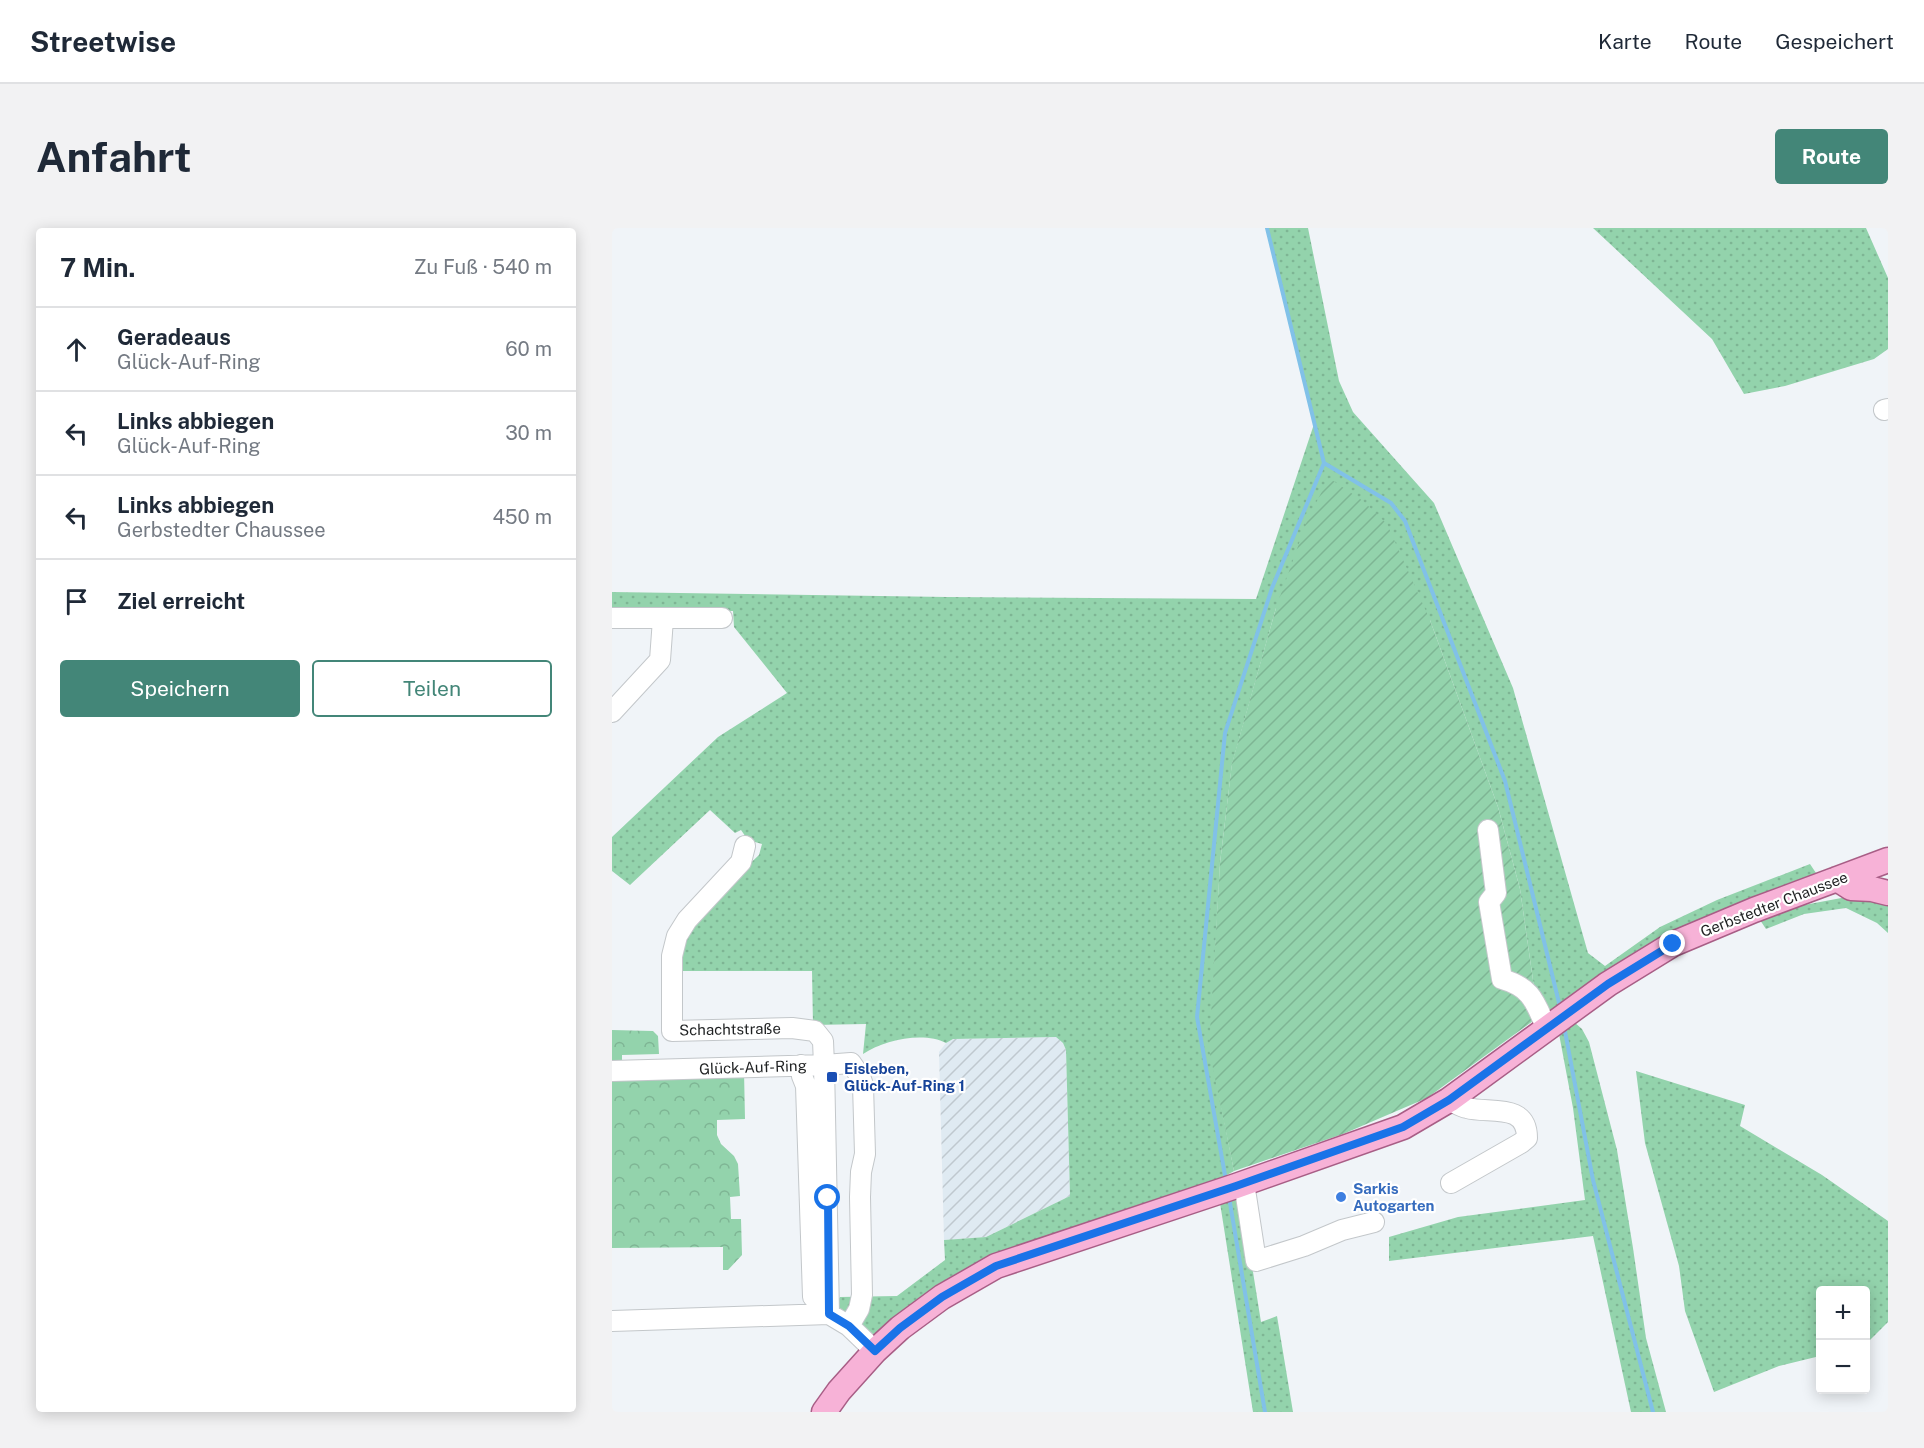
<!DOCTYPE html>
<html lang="de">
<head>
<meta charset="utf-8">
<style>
	:root { --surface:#fff; --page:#f2f2f3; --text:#1f2937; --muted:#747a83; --line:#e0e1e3; --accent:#438678 }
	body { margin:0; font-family:"Public Sans",sans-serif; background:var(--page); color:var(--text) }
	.controls { position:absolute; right:18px; bottom:18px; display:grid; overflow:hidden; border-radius:6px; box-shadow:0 3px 15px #0003 }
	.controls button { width:54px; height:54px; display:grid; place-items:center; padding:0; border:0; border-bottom:2px solid var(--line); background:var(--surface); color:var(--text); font:30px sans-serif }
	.stop { position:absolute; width:18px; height:18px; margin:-14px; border:4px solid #1a73e8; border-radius:50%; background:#fff }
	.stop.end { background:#1a73e8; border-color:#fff; box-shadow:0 2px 6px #0008 }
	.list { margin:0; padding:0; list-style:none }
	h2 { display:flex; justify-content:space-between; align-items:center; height:78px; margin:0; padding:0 24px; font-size:26px }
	h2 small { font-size:20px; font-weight:400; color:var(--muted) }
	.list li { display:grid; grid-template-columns:39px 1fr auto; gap:18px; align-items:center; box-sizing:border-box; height:84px; padding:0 24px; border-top:2px solid var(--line) }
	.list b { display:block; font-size:22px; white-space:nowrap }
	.list p { margin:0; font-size:20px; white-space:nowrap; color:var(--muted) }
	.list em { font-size:20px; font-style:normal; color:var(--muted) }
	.actions { display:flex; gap:12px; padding:18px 24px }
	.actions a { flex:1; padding:14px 0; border:2px solid var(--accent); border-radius:6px; text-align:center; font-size:21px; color:var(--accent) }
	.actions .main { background:var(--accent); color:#fff }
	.icon { flex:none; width:33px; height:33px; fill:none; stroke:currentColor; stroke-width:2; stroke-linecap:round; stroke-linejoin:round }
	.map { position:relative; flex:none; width:1276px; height:1184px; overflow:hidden; border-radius:6px }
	header { display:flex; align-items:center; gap:36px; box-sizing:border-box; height:84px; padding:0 30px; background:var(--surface); border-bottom:2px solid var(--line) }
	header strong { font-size:28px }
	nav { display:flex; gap:33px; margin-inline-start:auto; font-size:21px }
	.intro { display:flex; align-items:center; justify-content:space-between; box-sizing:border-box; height:144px; padding:0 36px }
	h1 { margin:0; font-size:42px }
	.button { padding:15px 27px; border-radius:6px; background:var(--accent); color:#fff; font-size:21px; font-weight:700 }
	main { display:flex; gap:36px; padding:0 36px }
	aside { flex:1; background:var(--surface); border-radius:6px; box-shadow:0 3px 15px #0003 }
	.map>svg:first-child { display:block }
	.industrial { fill:url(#industrial-furrows) }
	.grass { fill:url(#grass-dots) }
	.park { fill:url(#park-crowns) }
	.garden { fill:url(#garden-furrows) }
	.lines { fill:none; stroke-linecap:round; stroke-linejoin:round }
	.stream { stroke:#81c1e8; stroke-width:4 }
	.minor-casing { stroke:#c3c7ca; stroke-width:22 }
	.major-casing { stroke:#a85e86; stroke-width:27 }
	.minor { stroke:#fff; stroke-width:20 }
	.major { stroke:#f7b2d7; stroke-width:24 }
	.route { stroke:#1a73e8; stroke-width:8 }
	.transit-dot { fill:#1a4fb4; stroke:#fff; stroke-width:2 }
	.shop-dot { fill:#3f7fe0; stroke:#fff; stroke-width:2 }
	.labels { text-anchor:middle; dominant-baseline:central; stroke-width:4.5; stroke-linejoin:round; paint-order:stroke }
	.street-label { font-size:15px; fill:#1f2122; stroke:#fff }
	.transit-label { font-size:15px; font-weight:bold; fill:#164399; stroke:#fff; text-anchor:start }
	.shop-label { font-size:15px; font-weight:bold; fill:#366cbe; stroke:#fff; text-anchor:start }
</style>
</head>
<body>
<header>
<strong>Streetwise</strong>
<nav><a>Karte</a><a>Route</a><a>Gespeichert</a></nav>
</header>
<div class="intro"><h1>Anfahrt</h1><a class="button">Route</a></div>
<main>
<aside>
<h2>7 Min.<small>Zu Fuß · 540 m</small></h2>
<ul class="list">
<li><svg class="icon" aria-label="ahead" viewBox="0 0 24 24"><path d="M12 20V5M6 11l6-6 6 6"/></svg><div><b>Geradeaus</b><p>Glück-Auf-Ring</p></div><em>60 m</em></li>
<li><svg class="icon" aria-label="left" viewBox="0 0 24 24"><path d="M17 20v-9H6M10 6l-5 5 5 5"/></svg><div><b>Links abbiegen</b><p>Glück-Auf-Ring</p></div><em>30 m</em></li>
<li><svg class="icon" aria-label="left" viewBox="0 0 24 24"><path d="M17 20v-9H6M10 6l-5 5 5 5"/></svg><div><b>Links abbiegen</b><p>Gerbstedter Chaussee</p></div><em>450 m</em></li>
<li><svg class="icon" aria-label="arrive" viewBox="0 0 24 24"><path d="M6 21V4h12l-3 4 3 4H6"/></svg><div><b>Ziel erreicht</b></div></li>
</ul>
<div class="actions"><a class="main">Speichern</a><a>Teilen</a></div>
</aside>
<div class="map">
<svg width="1276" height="1184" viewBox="0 0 1276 1184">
	<defs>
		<pattern id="industrial-furrows" width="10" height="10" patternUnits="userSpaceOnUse" patternTransform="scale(1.5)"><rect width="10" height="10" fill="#dfeaf2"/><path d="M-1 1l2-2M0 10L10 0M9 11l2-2" fill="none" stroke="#bfc8cf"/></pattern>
		<pattern id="grass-dots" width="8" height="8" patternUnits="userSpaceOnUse" patternTransform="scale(1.5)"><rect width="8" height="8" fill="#93d3ac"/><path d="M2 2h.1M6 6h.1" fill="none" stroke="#7eb594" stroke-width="1.8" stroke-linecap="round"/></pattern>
		<pattern id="park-crowns" width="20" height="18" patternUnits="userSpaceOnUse" patternTransform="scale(1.5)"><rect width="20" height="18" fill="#93d3ac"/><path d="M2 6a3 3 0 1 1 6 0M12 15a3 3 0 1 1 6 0" fill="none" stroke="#7eb594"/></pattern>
		<pattern id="garden-furrows" width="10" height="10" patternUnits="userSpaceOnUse" patternTransform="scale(1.5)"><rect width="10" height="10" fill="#93d3ac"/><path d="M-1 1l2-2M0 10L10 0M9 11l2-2" fill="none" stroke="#7eb594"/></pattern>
	</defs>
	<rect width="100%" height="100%" fill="#f0f4f8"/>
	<!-- industrial -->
	<path class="industrial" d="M444 809 451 815 454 822 458 968 374 1009 332 1012 327 824 334 815 341 811Z"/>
	<!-- grass -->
	<path class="grass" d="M655 0H696L727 153 741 184 822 275 901 460 976 725 993 738 1048 699 1105 672 1198 636 1204 645 1083 696 937 790 922 759 908 661 886 579 818 392 664 380 620 536 608 635 598 821 622 943 606 952 504 990 262 1110C249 1100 231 1090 224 1075L228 1069 285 1068 333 1032 332 1012 374 1009 458 968 454 822 451 815 444 809 341 811 334 815C312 803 271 812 251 826L254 796 201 797 200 743H64L67 720 87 684 147 627 150 616 136 612 129 602 123 605 98 582 18 657 0 643V609L106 509 175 465 122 399 121 383 0 384V364L335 369 644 371 703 193Z
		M981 0H1254L1276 50V121L1262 131 1173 158 1132 166 1100 111Z
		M1240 668 1276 673V705L1265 695 1234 680 1192 686 1154 701 1146 689 1176 680Z
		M962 794 970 801 977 814 1005 922 1021 1020 1034 1110 1054 1184H1019L981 1008 777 1033V1009L846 989 973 972 961 880 947 806Z
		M1024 843 1133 877 1128 898 1210 947 1276 993V1094L1254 1116V1062H1208V1128L1167 1138 1102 1164 1073 1083 1067 1038 1033 915Z
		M629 969 649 1094 665 1088 681 1184H641L608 975Z"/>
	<!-- park -->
	<path class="park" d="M0 802 41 803 46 808 47 826 10 827V838L0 839Z
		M132 843 133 891 105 892V907L109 916 122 928 126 936 128 968 118 969 119 991H129L130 1027 116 1042H111V1019L0 1020V846Z"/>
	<!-- garden -->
	<path class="garden" d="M717 250 751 273 775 296 818 392 886 579 908 661 922 759 932 785 815 870 731 906 622 943 597 821 608 635 620 535 664 380 696 290Z"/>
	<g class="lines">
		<!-- stream -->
		<path class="stream" d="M655 0 712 235 779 275 793 293 893 553 948 779
			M952 798 981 952 1041 1184
			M614 953 585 789 613 505 660 360 712 235
			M617 969 653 1184"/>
		<!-- minor casing -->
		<g class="minor-casing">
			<path id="minor" d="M1272 182 1276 181
				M0 390H110
				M0 484 48 432 51 391
				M876 602 884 665 877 674 890 751C921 760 923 775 935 801
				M133 618 129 634 75 692 65 708 60 728V803L180 800 203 803 211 813 212 837 239 835 248 848 251 857 253 926 249 944 248 969 250 1067 247 1081 237 1098
				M189 837 190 848 194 858 201 1069 217 1086
				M0 843 212 837 217 1086
				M837 872C843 875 849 879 855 880 877 886 915 874 915 910L909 915 839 955
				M632 955 644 1033 692 1018 730 1002 762 994
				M0 1093 217 1086 237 1098 263 1123"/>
		</g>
		<!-- major casing -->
		<g class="major-casing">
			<path id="major" d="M1225 651 1239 660 1260 661 1276 665
				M212 1184 227 1163 263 1123 288 1100 330 1069 384 1038 624 958 791 899 837 872 996 756 1061 716 1142 682 1276 632"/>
		</g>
		<!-- minor -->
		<use href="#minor" class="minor"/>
		<!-- major -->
		<use href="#major" class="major"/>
	</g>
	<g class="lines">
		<!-- route -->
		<path class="route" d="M216 970 217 1086 237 1098 263 1123 288 1100 330 1069 384 1038 624 958 791 899 837 872 996 756 1061 716"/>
	</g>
	<!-- markers -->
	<rect class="transit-dot" x="214" y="843" width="12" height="12" rx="3"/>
	<circle class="shop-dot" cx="729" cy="969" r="6"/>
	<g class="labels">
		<!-- street labels -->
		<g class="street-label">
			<text transform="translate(1162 676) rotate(-21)">Gerbstedter Chaussee</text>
			<text transform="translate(118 801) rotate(-1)">Schachtstraße</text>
			<text transform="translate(141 839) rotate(-2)">Glück-Auf-Ring</text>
		</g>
		<!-- transit labels -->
		<g class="transit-label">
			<text x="232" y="840">Eisleben,<tspan x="232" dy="17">Glück-Auf-Ring 1</tspan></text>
		</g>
		<!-- shop labels -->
		<g class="shop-label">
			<text x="741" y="960">Sarkis<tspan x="741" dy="17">Autogarten</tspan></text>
		</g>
	</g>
</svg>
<div class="controls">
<button>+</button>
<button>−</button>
</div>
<div class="stop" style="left:216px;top:970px"></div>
<div class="stop end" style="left:1061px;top:716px"></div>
</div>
</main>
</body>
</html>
